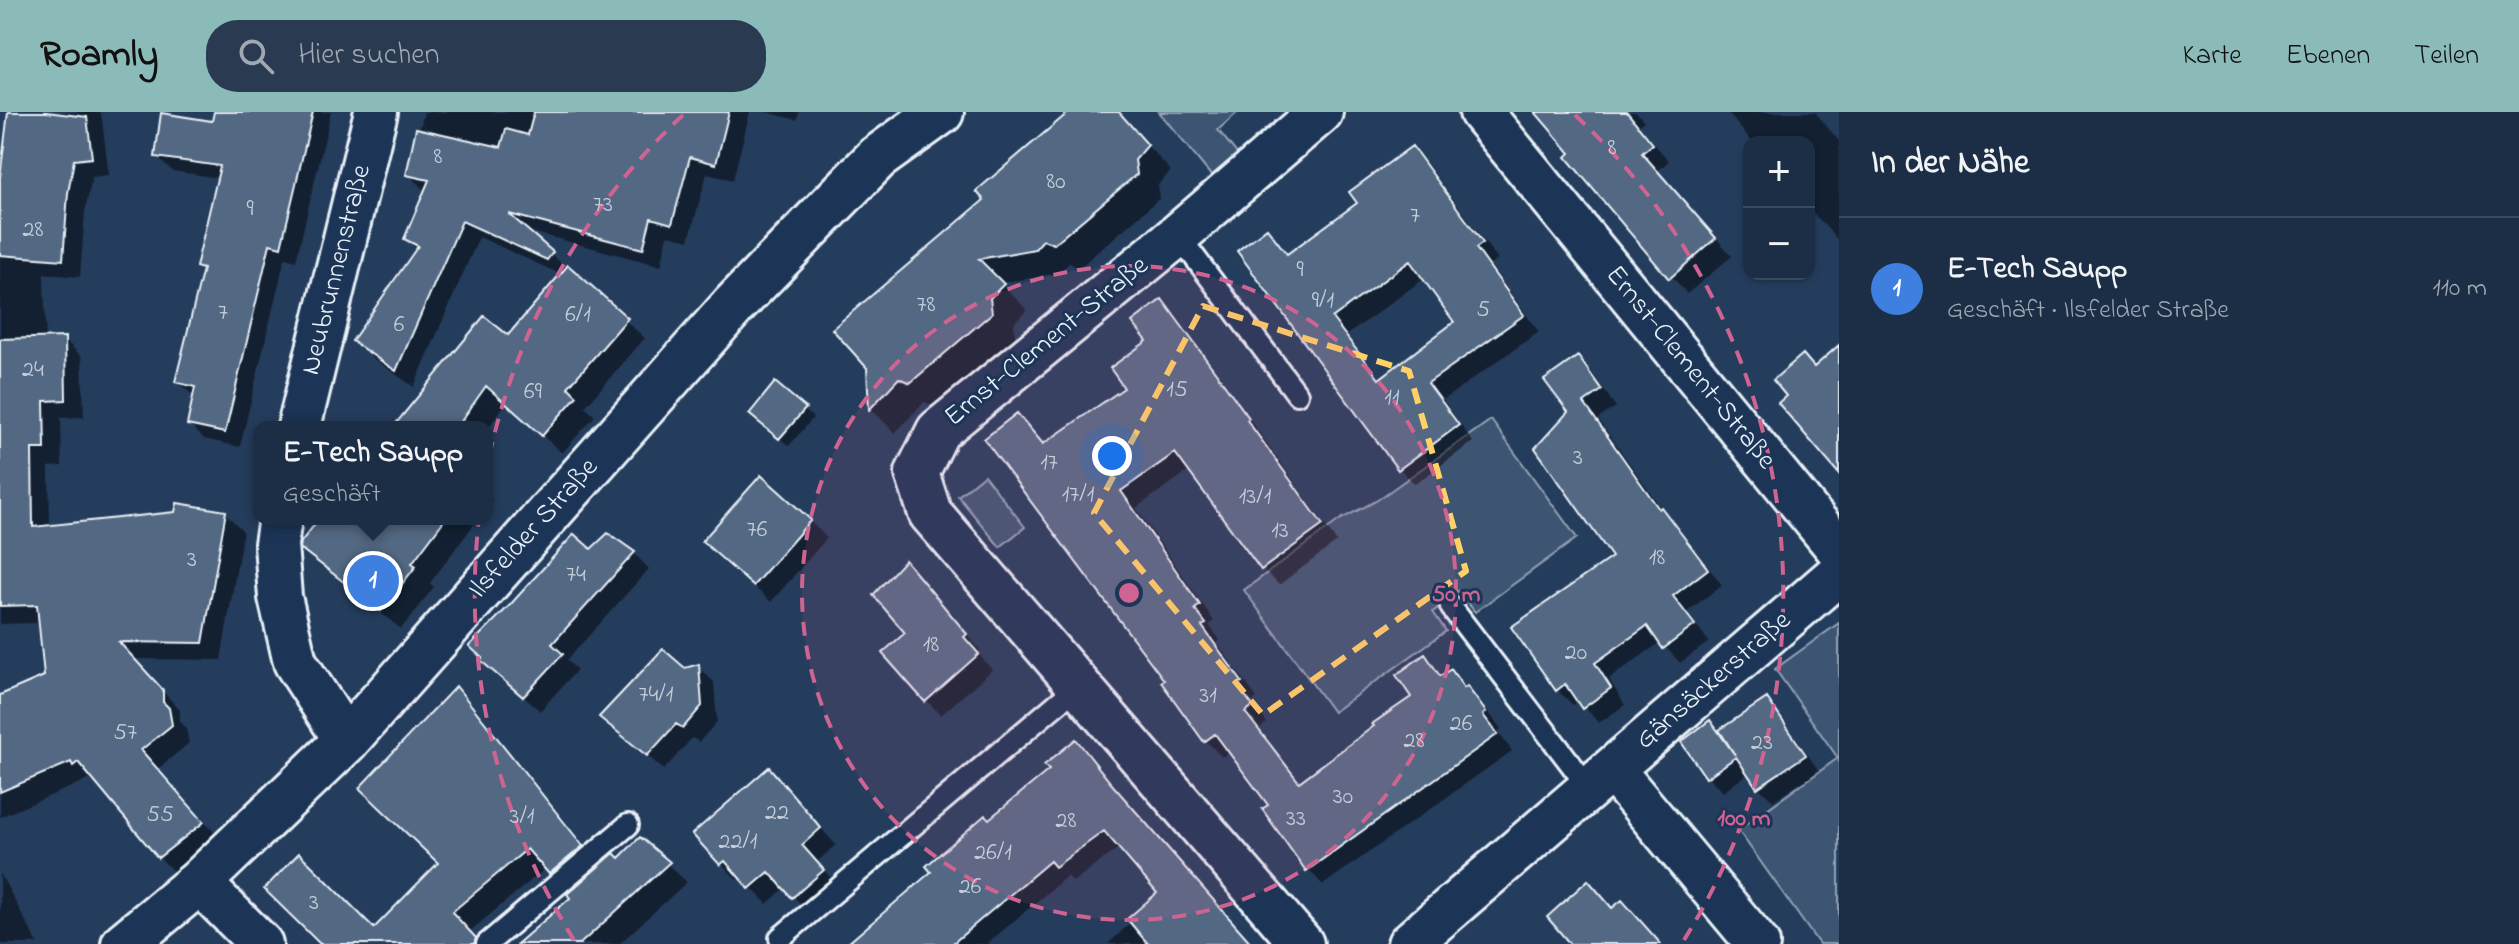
<!DOCTYPE html>
<html lang="de">
<head>
<meta charset="utf-8">
<style>
	:root { --surface:#1c2e46; --page:#293a51; --text:#f1f3f6; --muted:#a0a8b3; --line:#3a4a5f; --accent:#8bbbb9 }
	body { margin:0; font-family:"Indie Flower",sans-serif; background:var(--page); color:var(--text) }
	.controls { position:absolute; right:24px; top:24px; display:grid; overflow:hidden; border-radius:16px; box-shadow:0 2px 6px #0004 }
	.controls button { width:72px; height:72px; display:grid; place-items:center; padding:0; border:0; border-bottom:2px solid var(--line); background:var(--surface); color:var(--text); font:40px sans-serif }
	.you { position:absolute; left:1112px; top:344px; width:28px; height:28px; margin:-20px; border:6px solid #fff; border-radius:50%; background:#1a73e8; box-shadow:0 0 0 12px #1a73e833 }
	.badge { display:grid; place-items:center; width:52px; height:52px; border-radius:50%; background:var(--accent); color:#fff; font-size:26px; font-weight:700 }
	.pin { position:absolute; translate:-50% -50%; border:4px solid #fff; box-shadow:0 2px 8px #0006 }
	.popup { position:absolute; left:253px; top:309px; width:240px; height:104px; box-sizing:border-box; display:grid; place-content:center; border-radius:16px; background:var(--surface); filter:drop-shadow(0 2px 6px #0005); font-size:26px; white-space:nowrap; color:var(--muted) }
	.popup b { font-size:30px; color:var(--text) }
	.popup::after { content:''; position:absolute; left:50%; top:100%; margin-left:-16px; border:16px solid transparent; border-top-color:var(--surface) }
	.list { margin:0; padding:0; list-style:none }
	h2 { display:flex; justify-content:space-between; align-items:center; height:104px; margin:0; padding:0 32px; font-size:34px }
	h2 small { font-size:26px; font-weight:400; color:var(--muted) }
	.list li { display:grid; grid-template-columns:52px 1fr auto; gap:24px; align-items:center; box-sizing:border-box; height:144px; padding:0 32px; border-top:2px solid var(--line) }
	.list b { display:block; font-size:30px; white-space:nowrap }
	.list p { margin:0; font-size:26px; white-space:nowrap; color:var(--muted) }
	.list em { font-size:26px; font-style:normal; color:var(--muted) }
	.icon { flex:none; width:44px; height:44px; fill:none; stroke:currentColor; stroke-width:2; stroke-linecap:round; stroke-linejoin:round }
	.map { position:relative; flex:none; width:1839px; height:832px; overflow:hidden }
	header { display:flex; align-items:center; gap:48px; box-sizing:border-box; height:112px; padding:0 40px; background:var(--accent); color:#111 }
	header strong { font-size:38px }
	nav { display:flex; gap:44px; margin-inline-start:auto; font-size:28px }
	.search { width:560px; height:72px; background:var(--page); display:flex; align-items:center; gap:20px; box-sizing:border-box; padding:0 28px; border-radius:32px; color:var(--muted); font-size:30px }
	main { display:flex }
	aside { flex:1; background:var(--surface) }
	.map>svg:first-child { display:block }
	.green { fill:#3e5472; stroke:#93a2b5; stroke-width:2 }
	.shadow { fill:#0007; fill-rule:evenodd }
	.building { fill:#536782; stroke:#e8f1f8; stroke-width:2; fill-rule:evenodd }
	.lines { fill:none; stroke-linecap:round; stroke-linejoin:round }
	.lane-casing { stroke:#e8f1f8; stroke-width:26 }
	.street-casing { stroke:#e8f1f8; stroke-width:48 }
	.secondary-casing { stroke:#e8f1f8; stroke-width:50 }
	.lane { stroke:#1d3557; stroke-width:20 }
	.street { stroke:#1d3557; stroke-width:42 }
	.secondary { stroke:#1d3557; stroke-width:44 }
	.marked { fill:none; stroke:#ffd166; stroke-width:6; stroke-dasharray:16 10; stroke-linejoin:round }
	.ring { fill:none; stroke:#cf6492; stroke-width:4; stroke-dasharray:14 10 }
	.labels { text-anchor:middle; dominant-baseline:central; stroke-width:6; stroke-linejoin:round; paint-order:stroke }
	.number-label { font-size:24px; fill:#c3ceda }
	.street-label { font-size:28px; fill:#e8f1f8; stroke:#1d3557 }
	.centre { fill:#cf6492; stroke:#1d3557; stroke-width:4 }
	.ring-label { font-size:24px; text-anchor:middle; font-weight:bold; fill:#cf6492; stroke:#1d3557; stroke-width:6; stroke-linejoin:round; paint-order:stroke }
</style>
</head>
<body>
<header>
<strong>Roamly</strong>
<div class="search"><svg class="icon" aria-label="search" viewBox="0 0 24 24"><circle cx="10" cy="10" r="6"/><path d="M15 15l6 6"/></svg>Hier suchen</div>
<nav><a>Karte</a><a>Ebenen</a><a>Teilen</a></nav>
</header>
<main>
<div class="map">
<svg width="1839" height="832" viewBox="0 0 1839 832">
	<rect width="100%" height="100%" fill="#253d5d"/>
	<filter id="ink" filterUnits="userSpaceOnUse"><feTurbulence type="fractalNoise" baseFrequency=".0125" numOctaves="2"/><feDisplacementMap in="SourceGraphic" scale="16" xChannelSelector="R" yChannelSelector="G"/><feConvolveMatrix kernelMatrix="1 2 1 2 8 2 1 2 1" color-interpolation-filters="sRGB"/></filter>
	<g filter="url(#ink)">
		<!-- green -->
		<path class="green" d="M1159 0H1238L1218 18 1239 44 1213 66Z
			M1491 308 1577 426 1475 500 1458 479 1433 500 1446 519 1333 600 1244 478 1341 407 1376 389Z
			M984 363 1025 415 1000 435 958 384Z
			M1839 511V832H1819L1738 718 1838 646 1775 557Z"/>
		<!-- shadow -->
		<path class="shadow" d="M10 0 56 3V0H101L109 63 92 65 85 100 80 165 44 162 46 228 64 227 82 245 84 305 61 306 62 354 49 355 50 415 225 401 243 419 221 548 133 547 180 598V609L186 616 189 631 158 657 221 728 177 763 159 745 95 668 93 670 90 667 0 705V585L46 565 40 511 0 512V99Z
			M216 0H331L296 149 285 146 240 335 204 327 189 312 195 285 177 270 204 161 198 154 219 66 172 59 157 44 214 11Z
			M424 0H750L733 68 707 62 689 128 668 123 661 154 524 118 645 226 585 295 595 304 562 341 506 291 487 318V315H395L508 226 562 163 479 125 414 275 372 246 355 229 417 138 406 127 426 80 408 62Z
			M766 0H799L797 8Z
			M1072 0H1116L1171 59 1158 73 1160 86 1079 156 1069 151 1059 161 1001 171 1027 198 1014 211 1015 225 935 294 924 290 895 321 871 297 869 255 987 88Z
			M1562 0H1636L1644 9 1639 14 1669 49 1658 59 1732 144 1687 182 1568 45 1573 42Z
			M1727 0H1815L1839 29V129L1809 97V30H1752Z
			M1411 37 1428 53 1498 148 1490 153 1539 220 1443 288 1473 330 1415 372 1399 356 1266 119 1289 143 1360 91ZM1425 166 1457 210 1381 268 1347 223Z
			M1161 189 1177 205 1337 430 1279 473 1263 457 1190 358 1136 396 1214 509 1209 513 1220 528 1217 531 1257 586 1252 590 1267 611 1259 617 1301 671 1414 586 1425 545 1443 564 1450 559 1483 593 1501 617 1498 620 1512 639 1323 773 1308 757 1271 693 1230 639 1222 645 1206 629 1163 571 1167 569 1017 304 1044 333 1127 276 1150 229Z
			M1578 246 1593 262 1616 295 1598 307 1665 401 1677 414 1722 473 1687 500 1709 530 1680 551 1661 530 1609 567 1625 593 1599 611 1579 589 1573 593 1557 578 1614 446 1570 301Z
			M804 297 813 306 789 334 760 310Z
			M487 382 492 388 487 395Z
			M313 407H478L430 471 434 475 401 517 322 455 302 436 318 412Z
			M810 409 827 426 771 490 722 446Z
			M608 423 634 441 649 457 567 548 577 558 540 599 499 564 591 440Z
			M920 466 980 538 978 541 992 558 941 603 926 588 907 521Z
			M698 555 714 570 717 610 699 630 692 626 664 658 602 605 684 558Z
			M456 577 474 596 601 755 619 749 641 728 687 770 619 832H520L573 786 546 756 469 820 480 832H323L374 819 440 751Z
			M1766 589 1781 604 1819 659 1773 689 1758 675 1749 661 1723 680 1708 665 1683 631 1710 611 1719 621Z
			M1076 629 1251 832H1108L1160 782 1120 735 1073 770 1067 764 987 832H849L989 709 1052 658Z
			M769 658 836 733 817 750 839 775 809 800 785 776 767 792 741 765 737 768 694 722Z
			M0 761 38 832H0Z"/>
		<!-- building -->
		<path class="building" d="M8 0H46L87 5 92 46 74 48 68 81 63 148 0 143V66Z
			M214 0H313L281 135 270 132 225 321 187 313 195 275 175 270 203 157 196 155 220 54 155 45 161 1 212 9Z
			M534 0H729L716 52 690 45 672 112 651 106 643 137 509 102 553 140 547 148 462 109 396 259 352 229 418 134 404 127 429 68 406 63 416 16 501 35 506 17 528 23Z
			M1069 0H1119L1148 33 1135 48 1137 62 1054 132 1043 128 1035 137 979 147 1004 172 990 186 992 201 910 271 899 266 869 298 867 256 832 217 984 88 976 79Z
			M1535 0H1627L1653 32 1642 41 1716 126 1669 167 1566 45 1570 41Z
			M1412 34 1483 131 1476 136 1524 203 1428 271 1459 313 1398 358 1237 139 1267 116 1287 142 1357 91 1349 80ZM1410 149 1454 210 1379 267 1332 206Z
			M568 153 628 206 568 275 577 284 542 324 486 274 457 315H393L484 204 508 223Z
			M1162 187 1249 306 1247 308 1323 413 1261 458 1175 341 1121 379 1200 493 1195 497 1206 512 1202 514 1242 570 1237 573 1253 594 1245 600 1299 670 1374 614 1372 612 1411 585 1396 563 1425 542 1440 564 1451 557 1464 576 1467 574 1486 600 1483 603 1498 622 1306 759 1262 697 1268 693 1215 622 1204 630 1161 570 1164 568 984 327 1017 301 1043 332 1124 276 1110 256 1147 229 1132 210Z
			M65 225 66 288 44 289 45 337H32L33 415 175 400 177 391 226 399 203 531 119 530 163 578V590L169 596 172 613 141 638 204 710 158 746 78 650 73 654 71 650 0 680V583L44 564 37 493 0 494V227Z
			M1839 233V362L1778 291 1786 284 1773 268 1803 242 1814 255Z
			M1578 244 1602 278 1584 291 1659 397 1661 395 1708 457 1673 484 1695 513 1663 537 1647 514 1595 551 1611 576 1582 597 1565 572 1556 579 1511 515 1612 445 1535 336 1568 300 1544 268Z
			M775 270 806 296 779 327 749 302Z
			M761 363 811 408 753 474 702 429Z
			M319 407H445L412 451 416 454 381 499 300 436 301 430Z
			M608 421 635 440 552 532 563 542 523 585 480 548 482 546 469 534 510 493 574 422 591 437Z
			M905 448 967 522 964 525 979 542 925 590 882 541 905 521 873 483Z
			M663 537 685 556 699 552 702 594 683 616 676 612 647 644 599 605Z
			M456 574 583 734 549 762 527 737 452 800 476 826 474 832H320L264 777 299 741 374 816 438 751 359 676Z
			M1767 586 1806 643 1757 676 1736 645 1706 666 1681 630 1710 608 1735 643 1719 618Z
			M1076 627 1110 670 1252 832H1148L1127 807 1157 781 1104 719 1055 755 1050 749 952 832H847L931 760 926 754 985 703 989 707 1049 658 1044 653Z
			M769 655 821 716 802 733 824 758 792 786 769 760 749 777 725 749 720 753 692 722Z
			M640 725 670 750 580 832H517L570 786 567 782 614 741 619 746Z
			M1588 768 1612 796 1622 788 1661 832H1570L1547 805Z"/>
		<g class="lines">
			<!-- lane casing -->
			<g class="lane-casing">
				<path id="lane" d="M1178 123 1297 282
					M1451 495 1590 677
					M780 826 1078 574
					M487 832 628 713"/>
			</g>
			<!-- street casing -->
			<g class="street-casing">
				<path id="street" d="M1481 0 1839 438
					M299 315 376 0
					M280 407 276 432 280 485 295 550 346 629
					M1612 657 1758 832
					M199 770 261 832
					M1302 832 930 401 917 361 938 319 1178 123 1321 0
					M1409 832 1839 461"/>
			</g>
			<!-- secondary casing -->
			<g class="secondary-casing">
				<path id="secondary" d="M124 832 199 770 346 629 734 193 877 46 941 0"/>
			</g>
			<!-- lane -->
			<use href="#lane" class="lane"/>
			<!-- street -->
			<use href="#street" class="street"/>
			<!-- secondary -->
			<use href="#secondary" class="secondary"/>
		</g>
	</g>
	<!-- marked area -->
	<path class="marked" d="M1203 194 1409 259 1466 459 1263 603 1094 401Z"/>
	<!-- distance rings -->
	<circle cx="1129" cy="481" r="327" fill="#cf6492" fill-opacity=".12"/>
	<g class="ring">
		<circle cx="1129" cy="481" r="327"/>
		<path d="M574 828A654 654 0 0 1 683 3M1575 3A654 654 0 0 1 1684 828"/>
	</g>
	<g class="labels">
		<!-- number labels -->
		<g class="number-label">
			<text x="1612" y="36">8</text>
			<text x="438" y="45">8</text>
			<text x="1056" y="70">80</text>
			<text x="603" y="93">73</text>
			<text x="250" y="97">9</text>
			<text x="1415" y="104">7</text>
			<text x="33" y="118">28</text>
			<text x="1300" y="158">9</text>
			<text x="1323" y="189">9/1</text>
			<text x="926" y="193">78</text>
			<text x="1483" y="198">5</text>
			<text x="223" y="201">7</text>
			<text x="578" y="203">6/1</text>
			<text x="399" y="213">6</text>
			<text x="33" y="258">24</text>
			<text x="1177" y="278">15</text>
			<text x="533" y="280">69</text>
			<text x="1392" y="286">11</text>
			<text x="1578" y="346">3</text>
			<text x="1049" y="351">17</text>
			<text x="1078" y="383">17/1</text>
			<text x="1255" y="385">13/1</text>
			<text x="757" y="418">76</text>
			<text x="1280" y="419">13</text>
			<text x="1657" y="446">18</text>
			<text x="192" y="448">3</text>
			<text x="576" y="463">74</text>
			<text x="931" y="533">18</text>
			<text x="1576" y="541">20</text>
			<text x="656" y="583">74/1</text>
			<text x="1208" y="584">31</text>
			<text x="1461" y="612">26</text>
			<text x="125" y="621">57</text>
			<text x="1414" y="629">28</text>
			<text x="1762" y="631">23</text>
			<text x="1343" y="685">30</text>
			<text x="777" y="701">22</text>
			<text x="160" y="703">55</text>
			<text x="522" y="705">3/1</text>
			<text x="1296" y="707">33</text>
			<text x="1066" y="709">28</text>
			<text x="738" y="730">22/1</text>
			<text x="993" y="741">26/1</text>
			<text x="970" y="775">26</text>
			<text x="314" y="791">3</text>
		</g>
		<!-- street labels -->
		<g class="street-label">
			<text transform="translate(337 158) rotate(-76)">Neubrunnenstraße</text>
			<text transform="translate(1047 230) rotate(-39)">Ernst-Clement-Straße</text>
			<text transform="translate(1690 256) rotate(51)">Ernst-Clement-Straße</text>
			<text transform="translate(534 417) rotate(-48)">Ilsfelder Straße</text>
			<text transform="translate(1714 569) rotate(-41)">Gänsäckerstraße</text>
		</g>
	</g>
	<circle cx="1129" cy="481" r="12" class="centre"/>
	<g class="ring-label">
		<text x="1456" y="489">50 m</text>
		<text x="1744" y="713">100 m</text>
	</g>
</svg>
<div class="controls">
<button>+</button>
<button>−</button>
</div>
<div class="you"></div>
<div class="pin badge" style="left:373px;top:469px;background:#3f7fe0">1</div>
<div class="popup"><b>E-Tech Saupp</b>Geschäft</div>
</div>
<aside>
<h2>In der Nähe<small></small></h2>
<ul class="list">
<li><span class="badge" style="background:#3f7fe0">1</span><div><b>E-Tech Saupp</b><p>Geschäft · Ilsfelder Straße</p></div><em>110 m</em></li>
</ul>
</aside>
</main>
</body>
</html>
